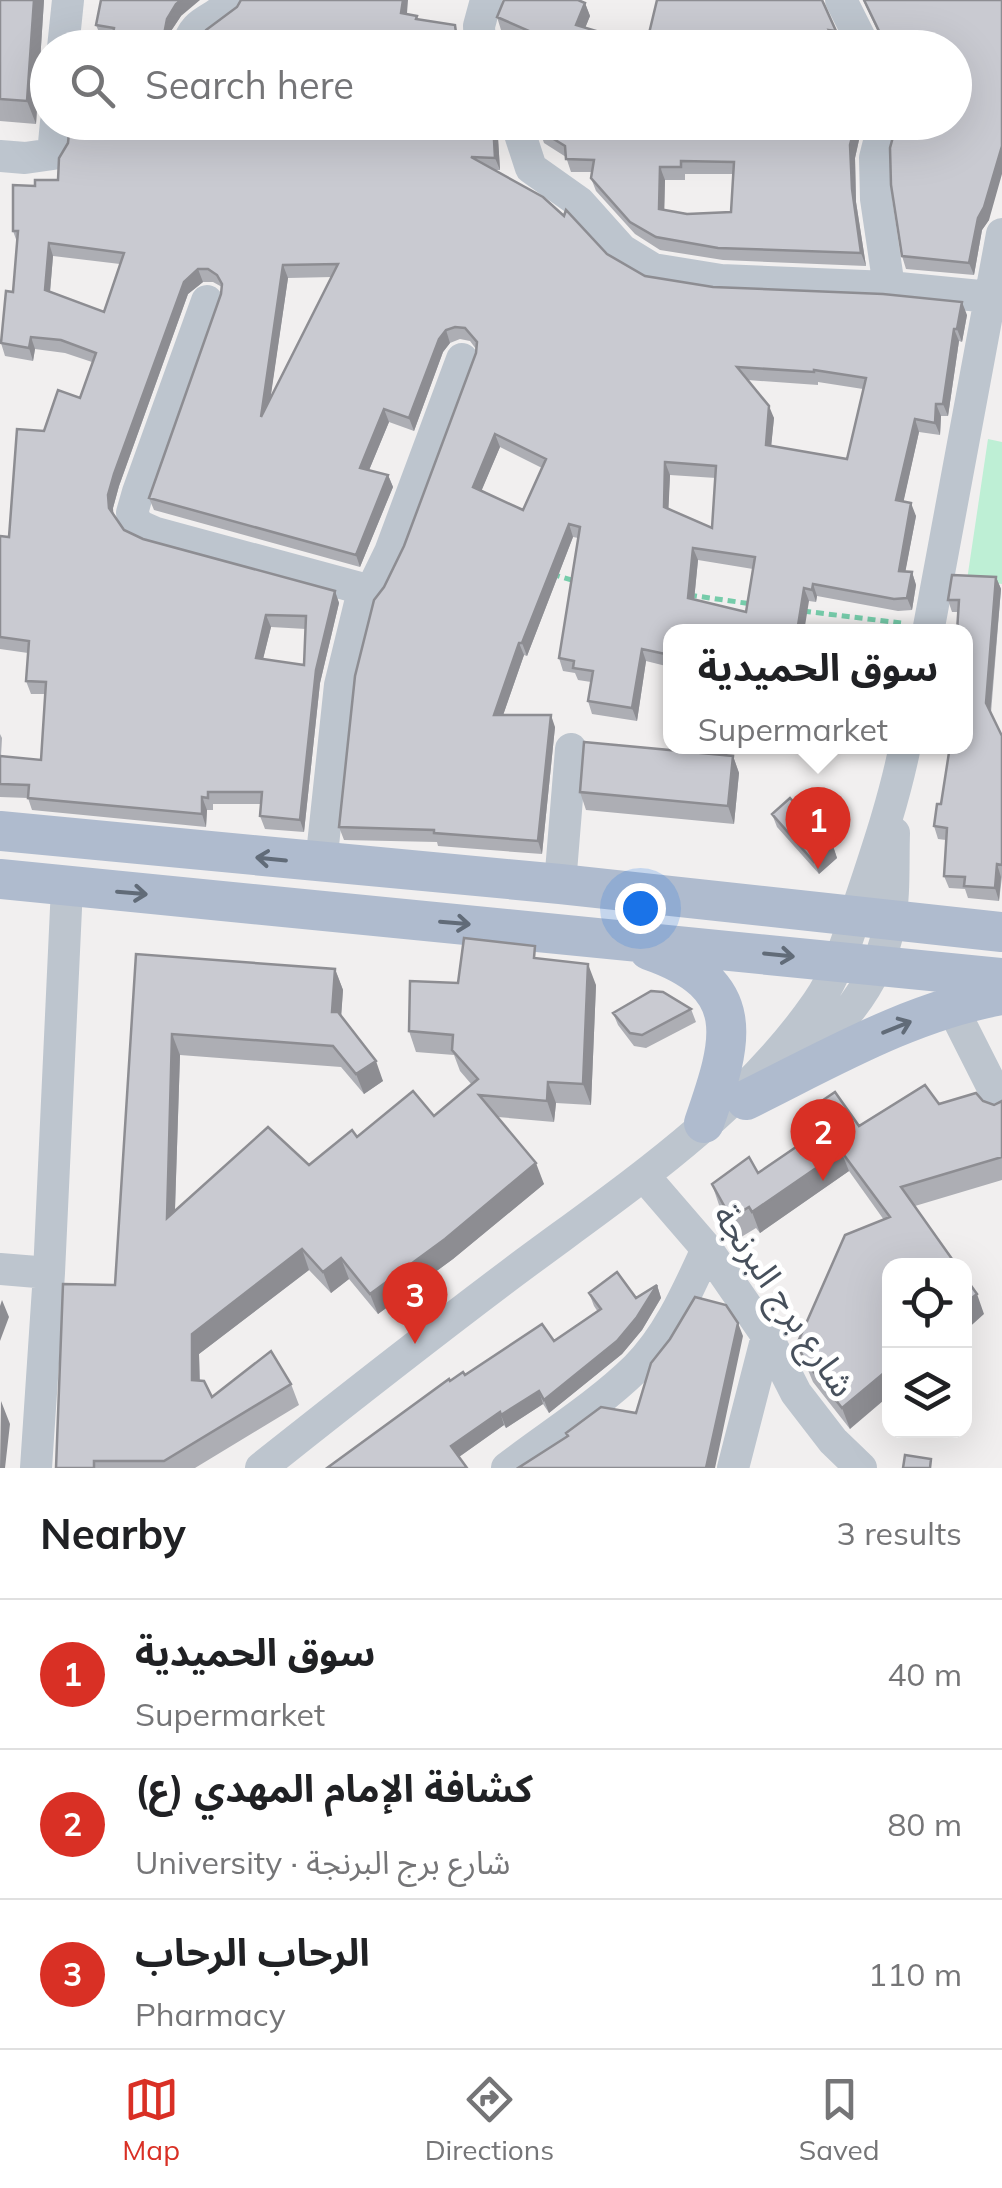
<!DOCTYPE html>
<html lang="en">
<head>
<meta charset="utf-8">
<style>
	:root { --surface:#fff; --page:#f2f2f2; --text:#202124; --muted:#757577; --line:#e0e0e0; --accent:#d93025 }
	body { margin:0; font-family:Mulish,"Noto Sans Arabic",sans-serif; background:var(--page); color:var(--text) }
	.controls { position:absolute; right:30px; bottom:30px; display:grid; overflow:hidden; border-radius:20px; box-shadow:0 10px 40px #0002 }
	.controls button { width:90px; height:90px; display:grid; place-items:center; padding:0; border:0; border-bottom:2px solid var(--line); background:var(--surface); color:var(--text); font:50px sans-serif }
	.you { position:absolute; left:640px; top:908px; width:35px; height:35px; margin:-25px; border:8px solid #fff; border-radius:50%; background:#1a73e8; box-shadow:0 0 0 15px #1a73e833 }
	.badge { display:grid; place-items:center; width:65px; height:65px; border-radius:50%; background:var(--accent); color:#fff; font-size:32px; font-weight:700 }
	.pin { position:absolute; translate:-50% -82px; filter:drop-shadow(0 2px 5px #0008) }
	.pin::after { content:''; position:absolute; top:52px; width:35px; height:30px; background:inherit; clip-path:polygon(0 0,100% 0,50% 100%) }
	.popup { position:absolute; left:663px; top:624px; width:310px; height:130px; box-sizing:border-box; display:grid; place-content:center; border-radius:20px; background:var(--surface); filter:drop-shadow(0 2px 8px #0005); font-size:32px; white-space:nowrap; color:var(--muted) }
	.popup b { font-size:38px; color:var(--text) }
	.popup::after { content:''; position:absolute; left:50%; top:100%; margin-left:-20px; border:20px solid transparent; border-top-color:var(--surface) }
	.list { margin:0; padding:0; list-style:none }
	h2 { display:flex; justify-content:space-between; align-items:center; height:130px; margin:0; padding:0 40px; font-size:42px }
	h2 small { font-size:32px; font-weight:400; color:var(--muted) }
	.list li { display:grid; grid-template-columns:65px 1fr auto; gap:30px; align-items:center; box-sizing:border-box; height:150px; padding:0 40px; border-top:2px solid var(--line) }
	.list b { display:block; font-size:38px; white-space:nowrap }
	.list p { margin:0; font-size:32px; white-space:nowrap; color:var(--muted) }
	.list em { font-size:32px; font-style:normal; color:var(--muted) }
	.icon { flex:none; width:55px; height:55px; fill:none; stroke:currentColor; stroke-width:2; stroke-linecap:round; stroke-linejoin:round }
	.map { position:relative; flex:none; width:1002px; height:1468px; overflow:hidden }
	.search { position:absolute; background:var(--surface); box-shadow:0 10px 40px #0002; left:30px; right:30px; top:30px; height:110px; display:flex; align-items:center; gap:25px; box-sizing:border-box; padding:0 35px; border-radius:55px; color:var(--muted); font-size:38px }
	.sheet { height:580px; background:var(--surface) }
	nav { display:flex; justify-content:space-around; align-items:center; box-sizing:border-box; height:140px; border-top:2px solid var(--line); background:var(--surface); font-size:28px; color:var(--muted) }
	nav a { display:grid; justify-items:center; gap:5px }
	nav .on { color:var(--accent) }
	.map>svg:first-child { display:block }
	.green { fill:#beefd5 }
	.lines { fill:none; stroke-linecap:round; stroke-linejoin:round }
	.path { stroke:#76ccaa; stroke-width:5; stroke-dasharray:8 5; stroke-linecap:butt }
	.minor { stroke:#bdc5ce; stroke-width:32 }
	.major { stroke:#afbbce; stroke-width:40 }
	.wall { fill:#adaeb4; fill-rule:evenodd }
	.shaded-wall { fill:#8d8d92 }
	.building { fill:#c9cad1; stroke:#8d8d92; stroke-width:2.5; fill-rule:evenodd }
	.oneway { stroke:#616b78 }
	.labels { text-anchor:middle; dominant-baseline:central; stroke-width:10; stroke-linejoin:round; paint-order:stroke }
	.street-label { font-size:35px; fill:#47505c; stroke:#fff }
</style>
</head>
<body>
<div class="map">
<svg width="1002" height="1468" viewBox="0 0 1002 1468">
	<rect width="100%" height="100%" fill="#f1efef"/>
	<!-- green -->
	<path class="green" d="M988 439 1002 442V584L967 580Z"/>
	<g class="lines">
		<!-- path -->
		<path class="path" d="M552 574 575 581
			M689 595 752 604
			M803 611 901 623"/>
		<!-- minor -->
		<path class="minor" d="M841 0 865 48
			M63 48 68 0
			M187 48C194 16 218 22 231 0
			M480 48 479 26 486 0
			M516 122 531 168 579 202 622 250 653 269 721 280 889 287 990 297
			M884 122 875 158 876 199 889 287
			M0 156 25 158 53 154 56 122
			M207 301 138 492 132 513 138 525 156 533 371 591
			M928 632 1002 234
			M321 864 340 685 360 603 371 591 390 552 462 359
			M560 884 571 749
			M952 1007 1002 1106
			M790 1068C836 1032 879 985 889 926 895 896 893 863 894 833
			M644 1176 707 1249 767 1336 796 1393 833 1441 861 1468
			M0 1269 49 1273
			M36 1468 49 1273 67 887
			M261 1468C344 1402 427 1337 512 1273 619 1193 739 1115 817 1003 840 970 850 930 863 892 879 844 895 796 905 746
			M507 1468C550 1435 597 1406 636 1368 669 1335 688 1290 707 1249
			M733 1468 767 1336"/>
		<!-- major -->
		<path class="major" d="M0 831 560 884 1002 932
			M0 879 1002 978
			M649 950C750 985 733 1040 704 1123
			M746 1100C829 1059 911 1011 1002 995"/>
	</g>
	<!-- wall -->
	<path class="wall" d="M0 0H44L36 124 0 121Z
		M504 0H578L585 3 590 16 585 28 646 46 657 0H822L840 43H837L840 48H530L534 44 501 30 497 17Z
		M863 0H1002L989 220 982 230 974 275 906 269 902 256 954 122 894 46 884 45Z
		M181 16 171 31 112 39 101 37 96 25Z
		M497 122 500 170H494L607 254 645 276 713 287 967 315 962 342 959 341 948 416H941L940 435 919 432 903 502 916 516 905 572H912L916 585 912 610 898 611 817 596 816 602 809 601 670 632V667L646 661 637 721 592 714 588 701 591 682 578 680 575 673 563 671 559 658 578 538 573 537 527 656 524 655 503 715 555 727 542 854 438 846 437 842 344 840 339 827 384 587 404 546 476 353V349L470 341 460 339 450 343 443 352 414 431 389 422 369 470 388 475 393 487 360 567 154 510 149 498 221 294 222 287 213 282H203L188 294 119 486 113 508V514L124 530 143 539 335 591 339 603 320 683 304 832 265 829 260 816 261 804H213V810H207L206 827 32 810 28 798 0 797V734L2 738 1 756 41 760 45 694H31L26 681 28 653 0 649V539L9 537 44 431 80 398 92 362 65 353 35 349 33 361 5 356 1 343 13 292 17 242 13 231 35 186 58 180 68 143ZM53 256 120 264 104 312 50 292ZM332 277 270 399 288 278ZM748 380 818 385V382L863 389 847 459 771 446 774 418ZM500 447 542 468 523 510 481 491ZM670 475 716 478 712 528 668 509ZM698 560 753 569 746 612 694 600ZM271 627 306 629 304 665 263 659Z
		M537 122H863L855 158 856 202 866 266 723 260 660 250 635 234 596 191 591 178 592 172H571L566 157 544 143ZM685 174H733L731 212 687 214 664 210 665 180H685Z
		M996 577 1001 589 991 713 1002 736V877L999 901 968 898 965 889 949 888 944 876 946 840 938 839 934 826 966 746 959 612H952L948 600Z
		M733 756 739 773 734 824 586 810 580 792Z
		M772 814 833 846 837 858 819 874 777 827Z
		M136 954 335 969 343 990 341 1016 383 1081 364 1094 341 1067 180 1055 175 1210 309 1165 357 1137 434 1116 472 1085 460 1071 454 1055 416 1052 409 1031 458 983 540 959 596 985 591 1105 556 1103 554 1122 498 1117 544 1184 453 1259 378 1314 349 1279 331 1293 309 1270 199 1354 200 1381 212 1397 291 1384 299 1405 195 1468H56L115 1285Z
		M691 1009 696 1022 646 1048 634 1046 618 1025 613 1013Z
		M983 1101 994 1105 1002 1101V1180L915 1206 850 1429 813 1382 797 1344 884 1220 849 1171 760 1233 756 1228 738 1239 719 1205 712 1184 758 1173 816 1133 807 1111 859 1126 939 1104Z
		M657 1285 661 1298 642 1330 622 1354 549 1413 543 1404 506 1428 504 1425 459 1457 327 1468 450 1381 554 1341 598 1312 594 1306 589 1293 636 1298Z"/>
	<!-- shaded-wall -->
	<path class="shaded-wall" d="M34 0H44L36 124 27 101Z
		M181 0H200L181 16 171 31 169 48 163 40 167 19 176 4Z
		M403 0H408L406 26 401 13Z
		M585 3 590 16 581 38 576 25Z
		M493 122H497L500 170 495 158Z
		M856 122H863L855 158 856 202 866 266 861 253 852 189 850 145Z
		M1002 146V174L989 220 982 230 974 275 969 263 978 218Z
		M660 167 665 180 664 222 659 209Z
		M49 243 53 256 49 303 45 290Z
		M283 265 288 278 266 429 261 417Z
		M198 269 203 282 188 294 119 486 113 508 114 521 109 508 108 495 114 474 184 282Z
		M962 302 967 315 962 342 957 329Z
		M954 329 959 341 948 416 943 404Z
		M446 330 450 343 443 352 414 431 409 418 439 339Z
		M31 337 35 349 33 361 29 348Z
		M936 404 941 416 940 435 935 423Z
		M769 406 774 418 770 458 766 445Z
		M384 409 389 422 365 480 360 468Z
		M915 419 919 432 901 513 896 500Z
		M495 434 500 447 478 499 473 487Z
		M665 462 670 475 668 520 664 507Z
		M388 475 393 487 360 567 356 555Z
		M911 503 916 516 903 584 899 571Z
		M569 524 573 537 527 656 522 643Z
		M693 548 698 560 693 611 688 598Z
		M912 572 916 585 912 610 907 598Z
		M996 577 1001 589 990 715 986 703Z
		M813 584 817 596 816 602 812 590Z
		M804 588 809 601 804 632H797Z
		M335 591 339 603 320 683 304 832 300 820 316 670Z
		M266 615 271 627 260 671 256 658Z
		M519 643 524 655 499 727 494 715Z
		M642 649 646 661 637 721 632 708Z
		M551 715 555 727 542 854 538 841Z
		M733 756 739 773 734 824 728 806Z
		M202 797 207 810 206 827 202 814Z
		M833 846 837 858 819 874 814 862Z
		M997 864 1001 877 999 901 995 888Z
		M588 964 596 985 591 1105 583 1084Z
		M335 969 343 990 340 1033 332 1012Z
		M172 1034 180 1055 174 1238 167 1218Z
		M376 1061 383 1081 364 1094 356 1074Z
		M548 1082 556 1103 554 1122 547 1101Z
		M841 1151 849 1171 760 1233 752 1212Z
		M536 1163 544 1184 453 1259 378 1314 370 1294Z
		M302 1249 309 1270 199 1354 200 1401 192 1380V1334Z
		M341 1258 349 1279 331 1293 323 1272Z
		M657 1285 661 1298 642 1330 622 1354 549 1413 544 1400Z
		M977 1294 984 1314 964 1332V1304Z
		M2 1300 9 1317 0 1341V1306Z
		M738 1323 743 1336 715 1468H706Z
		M890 1368V1395L850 1429 842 1408Z
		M539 1391 543 1404 506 1428 501 1415Z
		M1 1401 10 1424 5 1468H0Z
		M500 1412 504 1425 456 1459 451 1446Z"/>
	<!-- building -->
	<path class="building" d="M0 0H34L27 101 0 99Z
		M101 0H181L176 4 167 19 163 40 169 48H111L114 28 96 25Z
		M241 0H403L401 13 417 16 416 19 455 25 458 48H197L206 30 237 7Z
		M504 0H578L585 3 576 25 646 46 657 0H822L836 31 829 30 840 48H530L543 37 497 17Z
		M864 0H1002V146L984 207 978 218 969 263 902 256 891 185 890 148 897 122H954V48H894V34L880 33Z
		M70 122H493L495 158 471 157 543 197 564 216 566 210 607 254 645 276 713 287 883 294 962 302 957 329H954L943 404H936L935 423 915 419 896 500 911 503 899 571 912 572 907 598 894 599 813 584 812 590 804 588 797 632H670V655L642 649 632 708 588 701 593 671 573 668 574 661 559 658 580 527 569 524 522 643H519L494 715H551L538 841 434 833V830L339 827 355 676 374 600 384 587 404 546 476 353 477 342 465 328 455 327 446 330 439 339 409 418 384 409 360 468 388 475 356 555 149 498 221 294 222 284 217 275 208 269H198L184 282 114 474 108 495 109 508 124 530 143 539 335 591 316 670 300 820 260 816 262 792H208V798L202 797V814L28 798 29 785 0 784V756L41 760 46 682 26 681 29 641 0 637V536L9 537 17 429 44 431 58 390 80 398 96 353 61 340 31 337 29 348 1 343 6 291 13 292 18 231H13V185L35 186V180H58L59 158 68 143ZM49 243 124 253 104 312 45 290ZM338 264 261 417 283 265ZM737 367 814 372V370L866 378 847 459 766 445 769 406ZM495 434 546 459 523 510 473 487ZM665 462 716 466 712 528 664 507ZM693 548 755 557 746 612 688 598ZM266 615 306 616 304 665 256 658Z
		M537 122H856L850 145 852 189 861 253 718 248 656 237 630 222 591 178 594 160 566 159 565 146 539 130ZM681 161 734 162 731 212 687 214 659 209 660 167H681Z
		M952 575 996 577 986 703 1002 736V865L997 864 995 888 964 886 965 877 944 876 947 828 934 826 937 804H941L950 746H966V632H957L959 600H948Z
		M584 742 733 756 728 806 580 792Z
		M790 798 833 846 814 862 772 814Z
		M464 938 535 946 534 958 588 964 583 1084 548 1082 547 1101 479 1095 536 1163 445 1239 370 1294 341 1258 323 1272 302 1249 192 1334V1380L204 1381 212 1397 271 1351 291 1384 164 1461H94V1468H56L63 1284 115 1285 136 954 335 969 332 1012H338L376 1061 356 1074 333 1046 172 1034 167 1218 268 1127 309 1165 352 1130 357 1137 413 1091 434 1116 478 1079 452 1050 453 1035 409 1031 410 981 458 983Z
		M651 991 663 992 691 1009 642 1035 630 1033 613 1013Z
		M925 1085 939 1104 976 1093 983 1101 994 1105 1002 1101V1157L901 1187 957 1266H890V1368L842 1408 805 1361 797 1344 845 1235 890 1217 841 1151 752 1212 749 1207 731 1218 712 1184 749 1157 758 1173 821 1130 807 1111 835 1092 859 1126Z
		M617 1272 636 1298 657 1285 637 1317 617 1341 544 1400 539 1391 501 1415 500 1412 451 1446 467 1468H327L449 1379 450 1381 463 1372 465 1375 542 1324 554 1341 601 1309 589 1293Z
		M964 1276 977 1294 964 1304Z
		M695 1297 726 1305 738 1323 706 1468H518L568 1436 566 1433 601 1407 636 1413 651 1363 670 1339Z
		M905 1455 931 1459 930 1468H903Z"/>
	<!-- one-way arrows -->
	<defs><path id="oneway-shaft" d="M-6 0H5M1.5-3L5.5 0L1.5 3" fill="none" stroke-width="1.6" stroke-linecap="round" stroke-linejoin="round" transform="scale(2.5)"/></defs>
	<g class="oneway">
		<use href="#oneway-shaft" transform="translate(271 859) rotate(-174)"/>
		<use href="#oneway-shaft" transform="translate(132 893) rotate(5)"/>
		<use href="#oneway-shaft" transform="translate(455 923) rotate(5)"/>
		<use href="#oneway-shaft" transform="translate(779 955) rotate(6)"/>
		<use href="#oneway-shaft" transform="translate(897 1027) rotate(-22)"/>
	</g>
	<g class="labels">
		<!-- street labels -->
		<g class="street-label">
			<text transform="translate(785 1300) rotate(56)">شارع برج البرنجة</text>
		</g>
	</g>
</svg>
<div class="controls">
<button><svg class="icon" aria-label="locate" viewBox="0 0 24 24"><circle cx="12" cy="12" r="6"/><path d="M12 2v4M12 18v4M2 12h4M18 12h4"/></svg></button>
<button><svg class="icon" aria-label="layers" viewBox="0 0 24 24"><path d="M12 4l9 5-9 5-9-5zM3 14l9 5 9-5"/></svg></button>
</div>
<div class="you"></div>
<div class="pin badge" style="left:818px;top:869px">1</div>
<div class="popup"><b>سوق الحمیدیة</b>Supermarket</div>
<div class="pin badge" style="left:823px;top:1181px">2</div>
<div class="pin badge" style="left:415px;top:1344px">3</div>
<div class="search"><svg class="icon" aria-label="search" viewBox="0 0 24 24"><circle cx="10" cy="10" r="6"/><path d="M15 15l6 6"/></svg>Search here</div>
</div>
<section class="sheet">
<h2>Nearby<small>3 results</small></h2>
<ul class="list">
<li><span class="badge">1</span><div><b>سوق الحمیدیة</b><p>Supermarket</p></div><em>40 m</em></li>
<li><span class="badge">2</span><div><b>كشافة الإمام المهدي (ع)</b><p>University · شارع برج البرنجة</p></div><em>80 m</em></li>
<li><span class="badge">3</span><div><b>الرحاب الرحاب</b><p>Pharmacy</p></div><em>110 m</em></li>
</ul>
</section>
<nav>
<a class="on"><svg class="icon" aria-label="map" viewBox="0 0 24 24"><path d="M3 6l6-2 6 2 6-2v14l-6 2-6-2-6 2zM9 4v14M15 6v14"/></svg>Map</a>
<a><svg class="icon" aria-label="directions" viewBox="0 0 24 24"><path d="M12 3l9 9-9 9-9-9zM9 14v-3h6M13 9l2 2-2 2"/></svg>Directions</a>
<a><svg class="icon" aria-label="saved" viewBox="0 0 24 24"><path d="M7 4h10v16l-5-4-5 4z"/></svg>Saved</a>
</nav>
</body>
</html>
